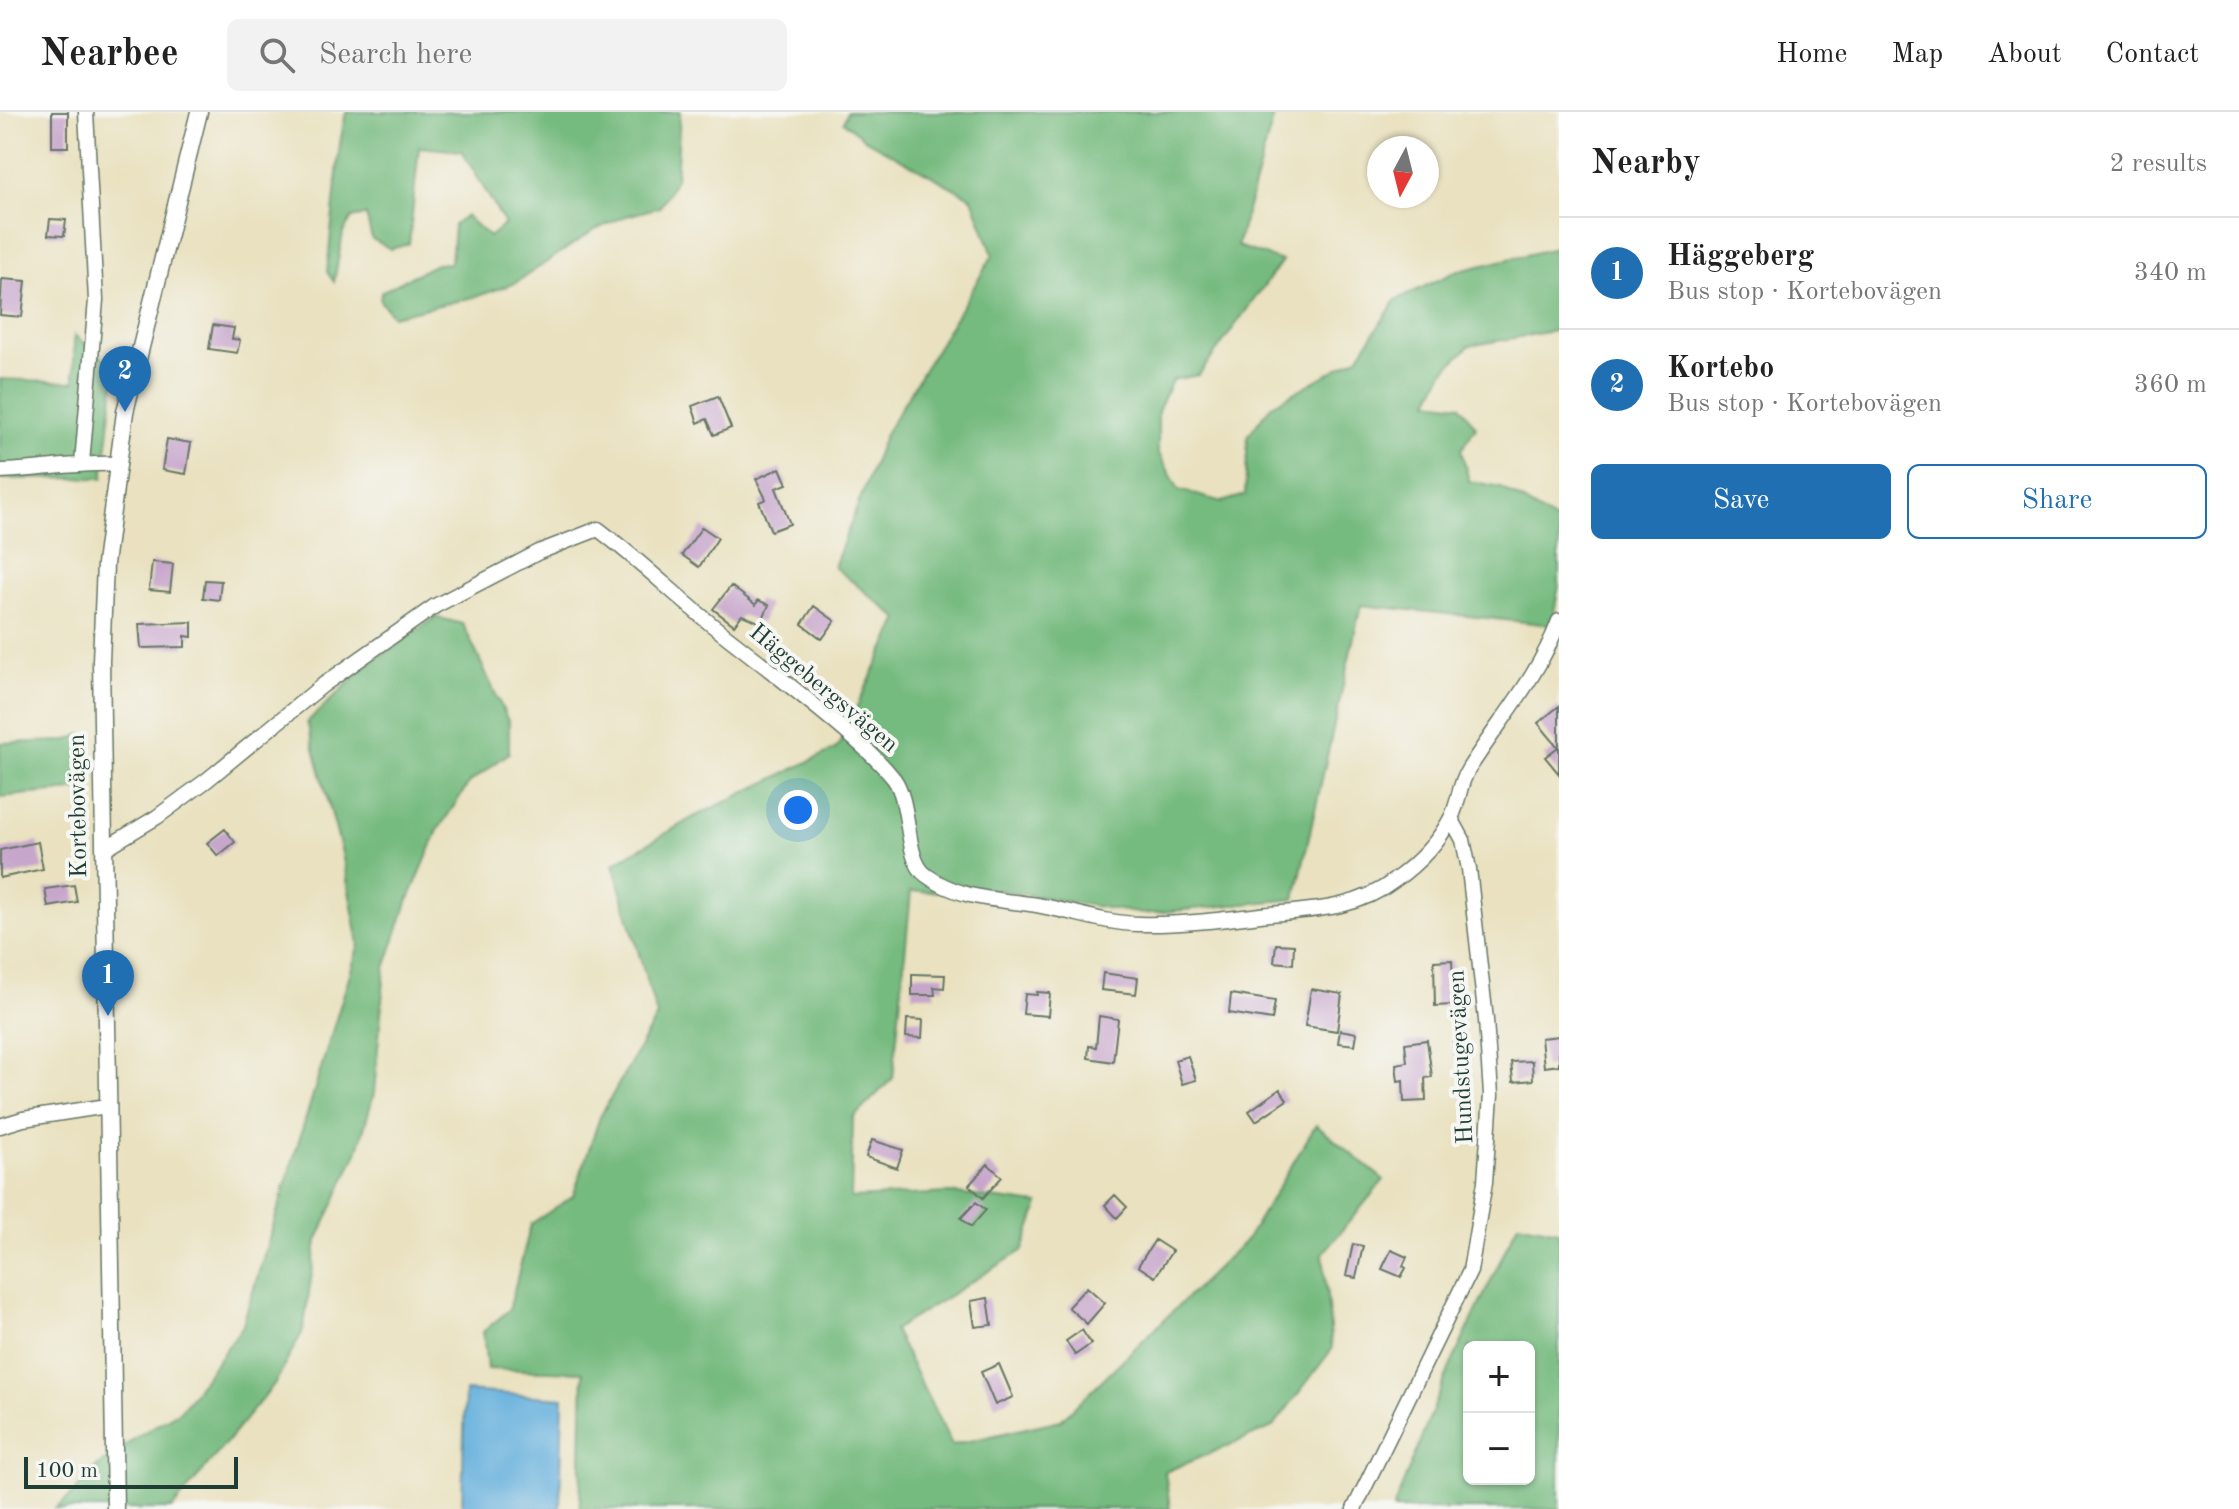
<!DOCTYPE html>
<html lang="en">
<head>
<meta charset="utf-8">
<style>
	:root { --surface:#fff; --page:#f2f2f2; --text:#222; --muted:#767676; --line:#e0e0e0; --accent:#1f6fb2 }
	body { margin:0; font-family:"Old Standard TT",serif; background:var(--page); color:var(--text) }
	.controls { position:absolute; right:24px; bottom:24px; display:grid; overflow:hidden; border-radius:12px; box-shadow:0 2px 6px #0004 }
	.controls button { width:72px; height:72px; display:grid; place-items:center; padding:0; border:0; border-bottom:2px solid var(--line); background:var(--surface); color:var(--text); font:40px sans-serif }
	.compass { position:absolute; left:1367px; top:24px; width:72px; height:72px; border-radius:50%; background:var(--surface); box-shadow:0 2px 6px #0004; rotate:187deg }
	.scale { position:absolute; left:24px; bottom:20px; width:214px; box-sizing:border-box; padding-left:8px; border:4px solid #1f3d34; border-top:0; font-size:22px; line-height:28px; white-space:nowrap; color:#1f3d34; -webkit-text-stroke:6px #f6f6f2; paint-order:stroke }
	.you { position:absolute; left:798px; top:698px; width:28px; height:28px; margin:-20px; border:6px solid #fff; border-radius:50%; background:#1a73e8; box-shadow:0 0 0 12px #1a73e833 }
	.badge { display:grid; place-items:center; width:52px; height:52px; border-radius:50%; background:var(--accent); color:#fff; font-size:26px; font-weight:700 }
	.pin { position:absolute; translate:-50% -66px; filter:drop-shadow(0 2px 4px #0008) }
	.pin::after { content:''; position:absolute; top:42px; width:28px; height:24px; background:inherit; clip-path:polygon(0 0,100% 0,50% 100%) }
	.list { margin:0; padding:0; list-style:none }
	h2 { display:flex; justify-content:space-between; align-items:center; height:104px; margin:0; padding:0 32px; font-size:34px }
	h2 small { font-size:26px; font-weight:400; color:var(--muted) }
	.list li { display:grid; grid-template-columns:52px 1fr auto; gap:24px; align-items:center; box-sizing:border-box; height:112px; padding:0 32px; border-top:2px solid var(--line) }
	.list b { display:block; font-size:30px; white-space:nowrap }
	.list p { margin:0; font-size:26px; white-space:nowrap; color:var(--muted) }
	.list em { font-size:26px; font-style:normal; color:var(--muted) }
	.actions { display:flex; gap:16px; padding:24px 32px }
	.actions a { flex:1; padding:18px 0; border:2px solid var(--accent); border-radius:12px; text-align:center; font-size:28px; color:var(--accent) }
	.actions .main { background:var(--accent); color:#fff }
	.icon { flex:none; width:44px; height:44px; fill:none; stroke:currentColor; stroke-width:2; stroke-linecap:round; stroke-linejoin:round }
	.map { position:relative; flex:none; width:1559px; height:1397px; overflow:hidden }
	header { display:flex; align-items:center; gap:48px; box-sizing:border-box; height:112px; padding:0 40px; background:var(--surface); border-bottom:2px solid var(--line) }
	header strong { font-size:38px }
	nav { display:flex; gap:44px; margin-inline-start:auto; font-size:28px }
	.search { width:560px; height:72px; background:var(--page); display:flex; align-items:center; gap:20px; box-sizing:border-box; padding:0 28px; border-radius:12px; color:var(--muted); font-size:30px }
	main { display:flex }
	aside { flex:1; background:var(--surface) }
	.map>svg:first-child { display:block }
	.forest { fill:#75ba7e; stroke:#4a7c59; stroke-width:2; fill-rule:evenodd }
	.water { fill:#64afdc; stroke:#427688; stroke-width:2 }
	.building { fill:#c7a6cc }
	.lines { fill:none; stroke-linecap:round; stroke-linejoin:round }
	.minor-casing { stroke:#667665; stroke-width:17 }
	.tertiary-casing { stroke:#667665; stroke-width:19 }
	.minor { stroke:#fff; stroke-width:14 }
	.tertiary { stroke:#fff; stroke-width:16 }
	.labels { text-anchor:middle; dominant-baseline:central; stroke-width:8; stroke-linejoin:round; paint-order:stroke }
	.street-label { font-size:24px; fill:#1f3d34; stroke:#f6f6f2 }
</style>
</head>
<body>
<header>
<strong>Nearbee</strong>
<div class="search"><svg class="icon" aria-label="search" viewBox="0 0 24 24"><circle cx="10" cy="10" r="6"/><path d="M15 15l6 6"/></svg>Search here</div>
<nav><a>Home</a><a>Map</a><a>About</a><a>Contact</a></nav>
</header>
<main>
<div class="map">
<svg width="1559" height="1397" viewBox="0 0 1559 1397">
	<rect width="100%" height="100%" fill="#f6f6f2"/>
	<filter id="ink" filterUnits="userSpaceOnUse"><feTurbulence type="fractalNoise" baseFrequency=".0125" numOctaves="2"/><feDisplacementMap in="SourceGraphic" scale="16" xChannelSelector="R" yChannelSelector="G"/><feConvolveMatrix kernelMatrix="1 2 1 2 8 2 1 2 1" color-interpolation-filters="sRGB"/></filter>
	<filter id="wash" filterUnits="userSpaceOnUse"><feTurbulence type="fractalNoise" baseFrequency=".006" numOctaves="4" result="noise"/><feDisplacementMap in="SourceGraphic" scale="32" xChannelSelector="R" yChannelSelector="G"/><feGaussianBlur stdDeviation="1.8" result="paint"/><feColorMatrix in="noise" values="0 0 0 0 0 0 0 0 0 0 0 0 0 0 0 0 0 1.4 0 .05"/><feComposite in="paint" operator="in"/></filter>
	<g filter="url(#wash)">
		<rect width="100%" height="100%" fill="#e9e1bf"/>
		<!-- forest -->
		<path class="forest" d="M346 0H680L676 67 660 95 623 105 593 119 515 171 478 184 393 204 380 189 381 180 436 152 451 151 454 113 466 104 489 125 505 112 462 39 419 35 409 132 391 137 372 127 366 103 352 106 343 121 334 170 327 160 340 32Z
			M847 0H1275L1237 134 1282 149 1199 263 1172 268 1158 299V340L1179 378 1222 390 1245 383 1248 323 1272 293 1358 245 1396 188 1455 160 1559 135V218L1469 234 1444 259 1429 289 1460 293 1476 315 1461 338 1469 369 1500 375 1559 411V473L1552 513 1361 493 1295 787 1143 802 998 778 911 780 893 966 853 1006 851 1086 949 1081 1039 1092 1023 1138 894 1218 952 1333 1061 1308 1247 1127 1316 1013 1384 1068 1323 1141 1332 1237 1273 1315 1165 1360 1170 1397H580L583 1260 487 1257 483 1220 509 1198 531 1112 573 1084 600 1005 657 904 613 752 694 705 837 636 899 507 834 455 885 322 993 143 972 86 866 28 843 10Z
			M74 223 116 256 103 366 0 367V267L74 270Z
			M436 505 463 512 509 611V641L469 671 438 718 406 794 385 856 374 981 358 1038 317 1129 303 1219 275 1271 172 1397H55L74 1381 93 1358 138 1324 181 1298 242 1215 359 832 342 741 307 610 370 551Z
			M82 622 83 677 0 685V631L66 629Z
			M1518 1111 1559 1119V1397H1393L1450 1255ZM1469 1235H1529V1367H1469Z"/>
		<!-- water -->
		<path class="water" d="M465 1279 563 1286 560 1397H462Z"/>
		<g id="blocks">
			<!-- building -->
			<path class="building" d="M52 0H68V35H52Z
				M50 107 66 108 64 124 48 123Z
				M2 167 26 169 22 205 0 203Z
				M213 213 234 216 232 227 240 228 237 241 209 237Z
				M718 284 731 316 714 323 707 307 698 311 692 294Z
				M167 327 191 331 186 362 162 358Z
				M780 356 787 372 776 376 790 412 771 419 759 390 766 387 756 367Z
				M702 415 718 426 699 455 682 443Z
				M152 450 173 452 170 480 149 478Z
				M205 468 221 469 219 488 203 486Z
				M731 474 756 493 758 488 769 493 761 511 742 503 734 513 713 497Z
				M814 494 835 509 822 527 802 512Z
				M192 510V525L185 524V535L141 536 139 512Z
				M1559 594V662L1545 645 1558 635 1538 611Z
				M225 717 235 730 218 744 207 731Z
				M38 730 43 757 0 766V738Z
				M74 773 77 790 48 795 45 777Z
				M1276 832 1294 833 1293 852 1274 850Z
				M1452 848 1454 893 1435 894 1434 849Z
				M1103 861 1138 866 1136 882 1101 878Z
				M912 862 945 863 944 876 934 875 935 883H912Z
				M1311 877 1342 882 1337 919 1305 914Z
				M1037 880 1050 881 1048 904 1023 902 1025 882 1037 883Z
				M1231 882 1275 889 1272 908 1229 901Z
				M1099 904 1118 907 1113 950 1088 946 1089 934 1096 935Z
				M907 907 923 908 922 926 906 925Z
				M1340 918 1357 921 1355 933 1338 931Z
				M1559 924V953L1544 955 1541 926Z
				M1427 928 1432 965 1425 966 1426 989 1404 990 1403 968 1398 969 1396 952 1407 950 1405 931Z
				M1466 928 1467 948 1455 949 1453 930Z
				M1188 944 1196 968 1182 972 1175 948Z
				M1532 949 1533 968 1513 970 1511 950Z
				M1280 977 1287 988 1256 1009 1249 999Z
				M872 1028 903 1038 897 1056 866 1045Z
				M988 1052 1002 1065 983 1086 969 1073Z
				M1115 1083 1127 1095 1117 1106 1105 1093Z
				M976 1090 986 1098 971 1115 961 1106Z
				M1155 1128 1172 1139 1155 1165 1138 1154Z
				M1353 1132 1363 1134 1356 1166 1346 1164Z
				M1391 1138 1407 1145 1403 1154 1406 1156 1401 1165 1382 1157Z
				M1087 1175 1105 1191 1087 1212 1068 1195Z
				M988 1186 992 1213 975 1215 971 1189Z
				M1082 1218 1091 1232 1075 1243 1066 1229Z
				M999 1252 1013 1285 995 1293 981 1260Z"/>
		</g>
	</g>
	<g filter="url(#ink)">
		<use href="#blocks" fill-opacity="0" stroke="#667665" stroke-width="2"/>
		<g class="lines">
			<!-- minor casing -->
			<g class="minor-casing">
				<path id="minor" d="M82 351 96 188 86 0
					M0 359C40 358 78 350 119 352
					M104 737 157 705 207 668 323 573 435 494 539 440 598 417C638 447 673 481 712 513 754 546 797 578 838 613 858 630 878 647 894 667 912 692 904 747 926 763 957 786 993 787 1030 792 1066 797 1101 811 1138 812 1178 813 1220 808 1260 803 1308 798 1355 799 1395 768 1417 752 1438 731 1451 706 1459 691 1459 672 1468 658 1499 609 1539 564 1559 509
					M0 1014 23 1007 107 994
					M1354 1397 1470 1159 1485 1070 1491 983 1486 908 1469 757 1463 728 1451 706"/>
			</g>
			<!-- tertiary casing -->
			<g class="tertiary-casing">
				<path id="tertiary" d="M115 1397 101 549 105 452 125 300 199 0"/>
			</g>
			<!-- minor -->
			<use href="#minor" class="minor"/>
			<!-- tertiary -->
			<use href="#tertiary" class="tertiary"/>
		</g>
	</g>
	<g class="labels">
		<!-- street labels -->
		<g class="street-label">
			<text transform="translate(823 577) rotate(40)">Häggebergsvägen</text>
			<text transform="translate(79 694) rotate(-91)">Kortebovägen</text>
			<text transform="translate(1462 945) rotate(-93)">Hundstugevägen</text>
		</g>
	</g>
</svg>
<div class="controls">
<button>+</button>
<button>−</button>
</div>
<svg class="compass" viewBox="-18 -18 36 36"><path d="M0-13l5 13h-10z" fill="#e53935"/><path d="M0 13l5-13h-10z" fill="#767676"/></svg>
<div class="scale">100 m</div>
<div class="you"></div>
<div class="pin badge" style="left:108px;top:904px">1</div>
<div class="pin badge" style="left:125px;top:300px">2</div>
</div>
<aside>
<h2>Nearby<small>2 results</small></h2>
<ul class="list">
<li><span class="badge">1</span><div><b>Häggeberg</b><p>Bus stop · Kortebovägen</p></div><em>340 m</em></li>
<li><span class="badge">2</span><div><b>Kortebo</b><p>Bus stop · Kortebovägen</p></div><em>360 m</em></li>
</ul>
<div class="actions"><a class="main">Save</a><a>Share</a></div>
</aside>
</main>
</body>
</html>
